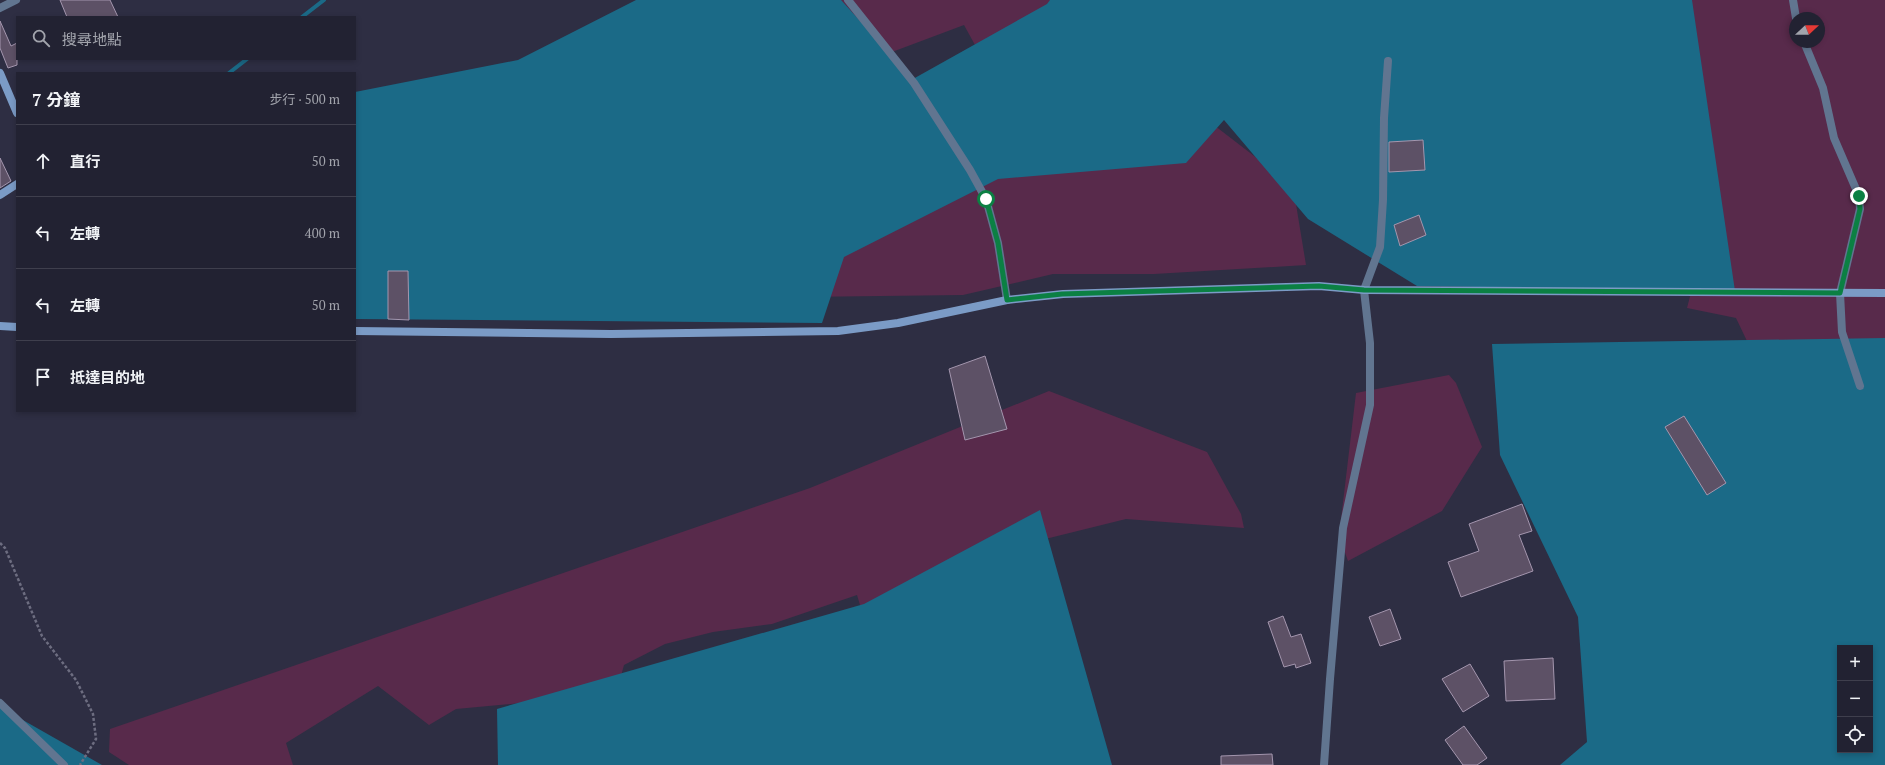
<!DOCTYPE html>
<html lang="zh-TW">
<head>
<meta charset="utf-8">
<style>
	:root { --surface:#222232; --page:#2e2f3e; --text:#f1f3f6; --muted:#a2a4ac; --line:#3f3f4d }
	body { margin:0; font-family:"PT Serif","Noto Sans TC",serif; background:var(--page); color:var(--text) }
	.controls { position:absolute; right:12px; bottom:12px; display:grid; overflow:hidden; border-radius:0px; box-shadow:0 2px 6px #0003 }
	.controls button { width:36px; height:36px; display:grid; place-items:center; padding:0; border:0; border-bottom:1px solid var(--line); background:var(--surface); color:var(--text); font:20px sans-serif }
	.compass { position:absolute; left:1789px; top:12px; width:36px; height:36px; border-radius:50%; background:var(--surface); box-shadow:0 2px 6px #0003; rotate:68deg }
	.stop { position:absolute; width:12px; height:12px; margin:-9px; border:3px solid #0b8043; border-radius:50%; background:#fff }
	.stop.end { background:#0b8043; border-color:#fff; box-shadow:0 1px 4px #0008 }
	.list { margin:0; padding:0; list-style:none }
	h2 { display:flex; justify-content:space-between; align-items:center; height:52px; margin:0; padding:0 16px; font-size:17px }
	h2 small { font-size:13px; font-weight:400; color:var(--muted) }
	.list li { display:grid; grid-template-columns:26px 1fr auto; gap:12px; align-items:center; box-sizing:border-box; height:72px; padding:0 16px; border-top:1px solid var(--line) }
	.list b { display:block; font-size:15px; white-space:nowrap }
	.list em { font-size:13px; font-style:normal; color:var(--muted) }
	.icon { flex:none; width:22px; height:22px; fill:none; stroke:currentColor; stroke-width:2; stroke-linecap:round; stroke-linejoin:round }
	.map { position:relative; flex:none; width:1885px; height:765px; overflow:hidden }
	.search { position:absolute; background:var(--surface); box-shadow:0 2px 6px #0003; left:16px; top:16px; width:340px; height:44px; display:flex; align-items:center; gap:10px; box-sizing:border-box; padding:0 14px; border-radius:0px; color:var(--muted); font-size:15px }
	.panel { position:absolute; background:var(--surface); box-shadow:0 2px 6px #0003; left:16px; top:72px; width:340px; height:340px; border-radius:0px }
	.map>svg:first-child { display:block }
	.green { fill:#582a4b; fill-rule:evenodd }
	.water { fill:#1b6a87; fill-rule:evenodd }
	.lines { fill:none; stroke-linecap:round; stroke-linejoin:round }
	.stream { stroke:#1b6a87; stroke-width:4 }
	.building { fill:#5d5166; stroke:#a496ae }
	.path { stroke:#6d6d80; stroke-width:2.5; stroke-dasharray:3 2; stroke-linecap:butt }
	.lane { stroke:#617590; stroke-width:8 }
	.secondary { stroke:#7b9bc6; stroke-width:8 }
	.route { stroke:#0b8043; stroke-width:5 }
</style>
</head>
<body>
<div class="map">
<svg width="1885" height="765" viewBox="0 0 1885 765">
	<rect width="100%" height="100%" fill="#2e2e43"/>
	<!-- green -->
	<path class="green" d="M825 0H1063L1206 119 1293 186 1306 265 1154 274H1053L963 295 800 297 862 220 1018 123 964 25 876 58Z
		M1657 0H1885V445L1807 467 1736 318 1687 308 1696 273ZM1795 18H1819V42H1795Z
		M1449 375 1456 383 1482 447 1442 511 1348 561 1339 536 1356 393Z
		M1049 391 1207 452 1241 514 1244 528 1126 519 1005 549 869 635 857 595 772 624 713 632 665 644 624 665 616 694 456 709 429 725 378 686 286 743 293 765H129L109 752 110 729 810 488Z"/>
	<!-- water -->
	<path class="water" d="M636 0H841L913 79 1047 4 1050 0H1692L1735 291 1417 286 1308 219 1224 120 1186 163 998 179 844 257 822 323 355 319V92L518 60Z
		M1885 338V765H1560L1587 742 1578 617 1500 455 1492 344ZM1840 648H1870V750H1840Z
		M1040 510 1112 765H498L497 709 864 604Z
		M0 707 102 765H0Z"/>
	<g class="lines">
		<!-- stream -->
		<path class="stream" d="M302 17 324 0
			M229 73 247 59"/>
	</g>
	<!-- building -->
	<path class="building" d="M60 0H110L118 17H67Z
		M0 21 11 46 17 43V65L8 68 0 48Z
		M1423 140 1425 170 1389 172V142Z
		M0 158 11 181 0 188Z
		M1419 215 1426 235 1400 246 1394 225Z
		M388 271H408L409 320 388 319Z
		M985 356 1007 429 965 440 949 369Z
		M1684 416 1726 483 1707 495 1665 427Z
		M1522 504 1532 531 1519 535 1533 571 1461 597 1448 562 1479 551 1469 524Z
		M1390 609 1401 639 1380 646 1369 617Z
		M1283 616 1291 637 1301 634 1311 663 1296 668 1295 664 1284 667 1268 622Z
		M1553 658 1555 699 1506 701 1504 661Z
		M1470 664 1489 696 1463 712 1442 679Z
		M1464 726 1487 758 1477 765H1463L1445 740Z
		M1272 754 1273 765H1221V756Z"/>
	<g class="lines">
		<!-- path -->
		<path class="path" d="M0 543 5 548 42 636 76 680 93 714 96 739 80 765"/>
		<!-- lane -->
		<path class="lane" d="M848 0 914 83 970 170 986 199 998 243 1007 300
			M1793 0 1796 18
			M0 8 16 0
			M1804 42 1823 88 1834 138 1859 196 1860 209 1840 293 1842 332 1860 386
			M0 703 64 765
			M1324 765 1330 679 1343 528 1370 405V343L1364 290 1380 247 1383 200 1384 118 1388 61"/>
		<!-- secondary -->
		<path class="secondary" d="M0 73 17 113
			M0 195 17 184
			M0 326 17 327
			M355 331 611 334 838 331 898 323 1007 300 1063 294 1319 286 1364 290 1885 293"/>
	</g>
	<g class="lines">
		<!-- route -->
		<path class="route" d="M986 199 998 243 1007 300 1062 294 1319 286 1364 290 1840 293 1860 209 1859 196"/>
	</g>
</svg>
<div class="controls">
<button>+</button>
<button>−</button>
<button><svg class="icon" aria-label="locate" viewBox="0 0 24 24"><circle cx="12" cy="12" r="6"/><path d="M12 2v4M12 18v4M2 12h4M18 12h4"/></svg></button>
</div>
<svg class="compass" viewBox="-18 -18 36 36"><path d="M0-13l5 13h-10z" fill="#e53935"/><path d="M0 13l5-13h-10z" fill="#a2a4ac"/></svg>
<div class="stop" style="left:986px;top:199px"></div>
<div class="stop end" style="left:1859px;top:196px"></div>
<div class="search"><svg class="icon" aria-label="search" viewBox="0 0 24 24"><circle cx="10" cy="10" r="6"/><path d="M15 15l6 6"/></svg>搜尋地點</div>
<section class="panel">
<h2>7 分鐘<small>步行 · 500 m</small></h2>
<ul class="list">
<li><svg class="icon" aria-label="ahead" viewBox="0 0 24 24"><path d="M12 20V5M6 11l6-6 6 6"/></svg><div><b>直行</b></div><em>50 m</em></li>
<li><svg class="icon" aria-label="left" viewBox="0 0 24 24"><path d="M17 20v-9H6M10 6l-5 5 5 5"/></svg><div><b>左轉</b></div><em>400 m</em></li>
<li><svg class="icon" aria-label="left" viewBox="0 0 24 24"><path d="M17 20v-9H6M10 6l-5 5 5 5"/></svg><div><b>左轉</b></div><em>50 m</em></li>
<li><svg class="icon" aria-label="arrive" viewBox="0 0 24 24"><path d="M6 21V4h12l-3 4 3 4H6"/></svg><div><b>抵達目的地</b></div></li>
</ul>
</section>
</div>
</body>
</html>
